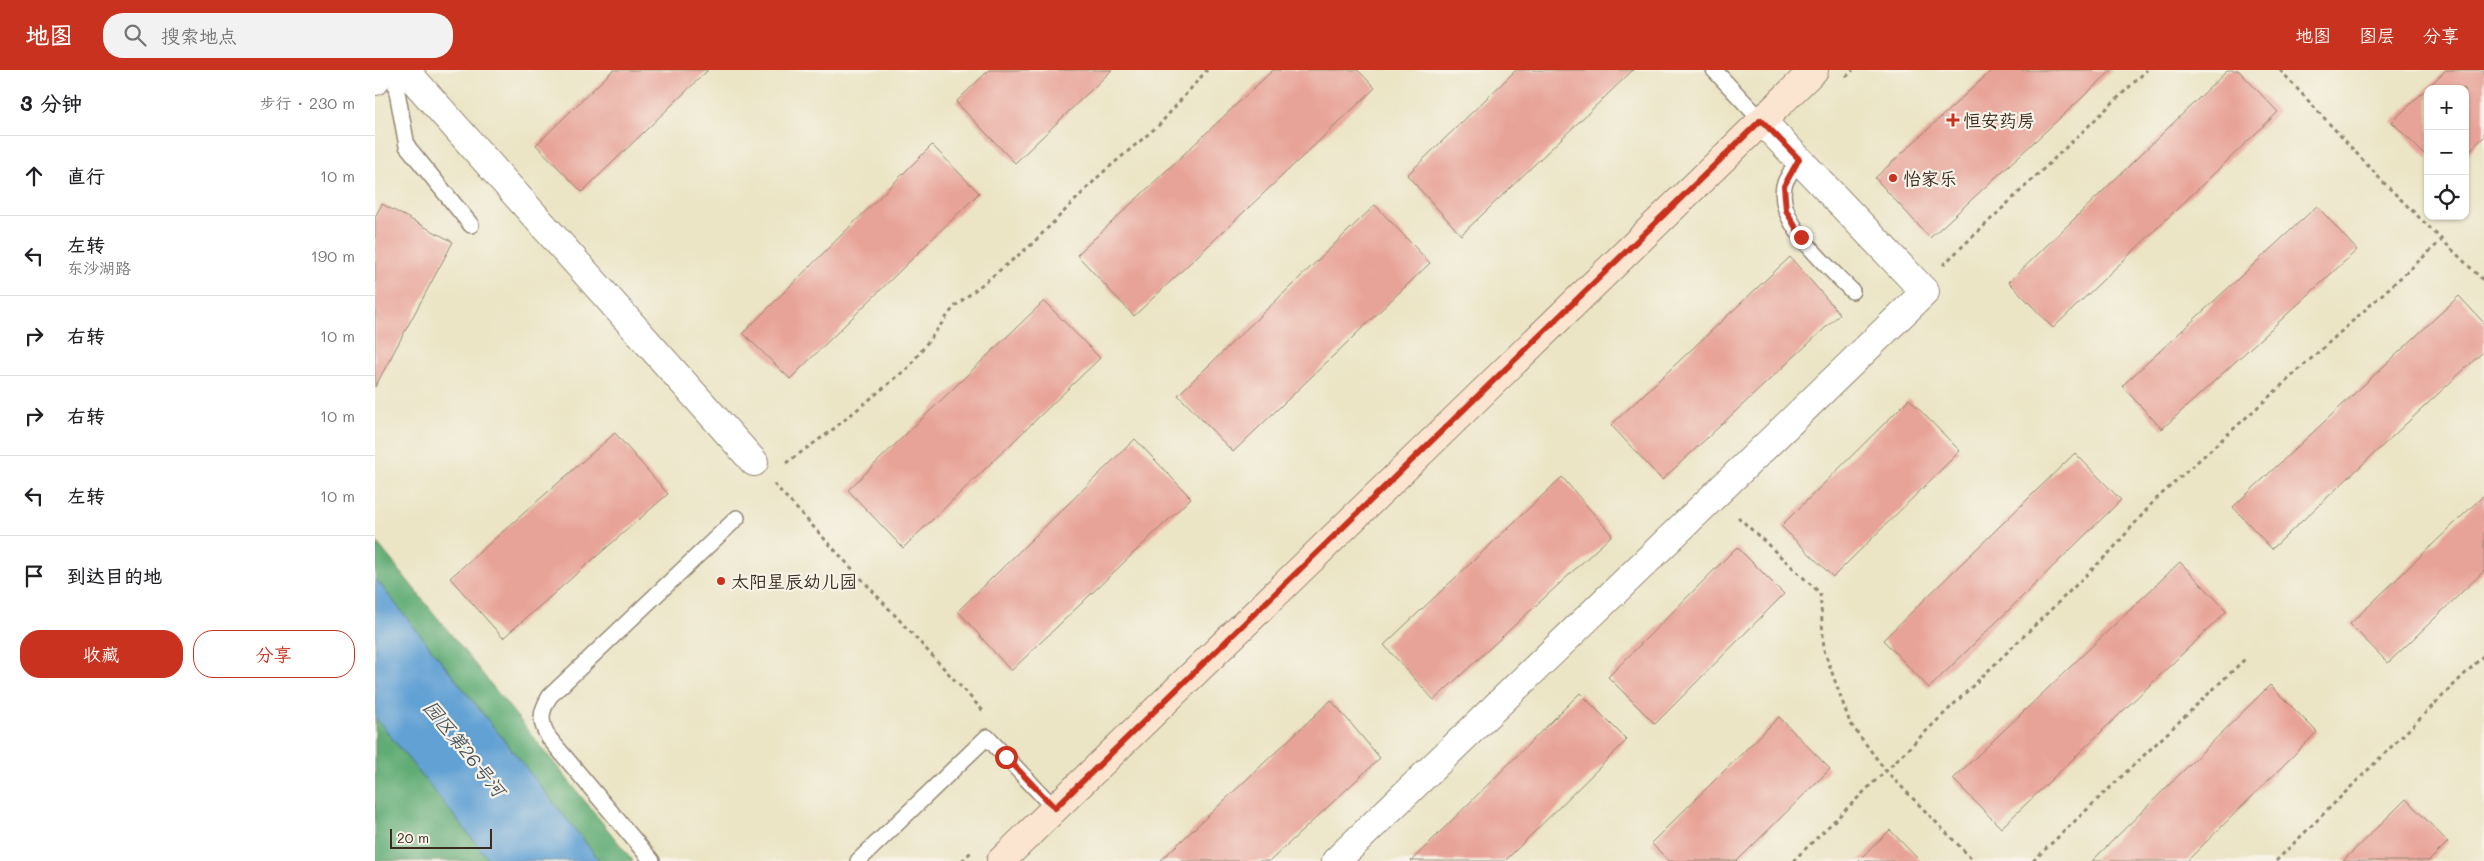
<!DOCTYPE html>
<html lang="zh">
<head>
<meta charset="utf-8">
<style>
	:root { --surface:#fff; --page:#f2f2f2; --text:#202124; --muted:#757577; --line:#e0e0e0; --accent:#c8321e }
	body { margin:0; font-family:Mali,"LXGW WenKai TC",sans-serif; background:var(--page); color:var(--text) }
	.controls { position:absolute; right:15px; top:15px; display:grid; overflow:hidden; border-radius:10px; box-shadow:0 1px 4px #0004 }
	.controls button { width:45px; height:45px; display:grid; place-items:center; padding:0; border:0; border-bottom:1px solid var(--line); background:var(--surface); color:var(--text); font:25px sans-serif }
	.scale { position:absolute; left:15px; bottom:12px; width:102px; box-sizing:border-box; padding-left:5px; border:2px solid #3b2a1e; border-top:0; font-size:14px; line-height:18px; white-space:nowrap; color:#3b2a1e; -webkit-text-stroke:4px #f7f3e8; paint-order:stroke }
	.stop { position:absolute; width:15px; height:15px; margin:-11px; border:4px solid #c8321e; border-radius:50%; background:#fff }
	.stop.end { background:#c8321e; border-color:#fff; box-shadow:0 1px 5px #0008 }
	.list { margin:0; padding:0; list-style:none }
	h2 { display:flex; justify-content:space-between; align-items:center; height:65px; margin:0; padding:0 20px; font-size:21px }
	h2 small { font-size:16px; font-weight:400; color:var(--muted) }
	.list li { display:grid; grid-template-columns:32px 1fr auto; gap:15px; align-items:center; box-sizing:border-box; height:80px; padding:0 20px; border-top:1px solid var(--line) }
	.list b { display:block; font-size:19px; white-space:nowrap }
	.list p { margin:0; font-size:16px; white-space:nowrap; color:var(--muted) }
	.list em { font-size:16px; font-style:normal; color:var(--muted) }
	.actions { display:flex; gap:10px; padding:15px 20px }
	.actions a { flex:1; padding:11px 0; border:1px solid var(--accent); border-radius:20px; text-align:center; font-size:18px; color:var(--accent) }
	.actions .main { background:var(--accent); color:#fff }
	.icon { flex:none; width:28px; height:28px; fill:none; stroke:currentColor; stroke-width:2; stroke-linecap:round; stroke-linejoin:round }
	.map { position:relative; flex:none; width:2109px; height:791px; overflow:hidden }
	header { display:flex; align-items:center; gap:30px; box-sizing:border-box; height:70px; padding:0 25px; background:var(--accent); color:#fff }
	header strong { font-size:24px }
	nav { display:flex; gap:28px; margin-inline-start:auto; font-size:18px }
	.search { width:350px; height:45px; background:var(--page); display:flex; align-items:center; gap:12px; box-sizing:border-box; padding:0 18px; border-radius:20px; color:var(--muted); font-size:19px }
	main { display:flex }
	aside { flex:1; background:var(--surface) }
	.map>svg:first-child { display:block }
	.forest { fill:#60ac75; stroke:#4e6b4a }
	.water { fill:#62a1d4; stroke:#4e6679 }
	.building { fill:#e8a398 }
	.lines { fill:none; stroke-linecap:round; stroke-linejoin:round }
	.lane-casing { stroke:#938772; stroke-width:18 }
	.street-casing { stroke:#938772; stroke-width:30 }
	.secondary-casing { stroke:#938772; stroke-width:30 }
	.path { stroke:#938772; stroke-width:3; stroke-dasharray:4 4; stroke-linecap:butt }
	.lane { stroke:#fff; stroke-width:15 }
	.street { stroke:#fff; stroke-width:28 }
	.secondary { stroke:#fce5d0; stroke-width:28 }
	.route { stroke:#c8321e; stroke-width:6 }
	.poi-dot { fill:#c8321e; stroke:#f7f3e8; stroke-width:2 }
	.labels { text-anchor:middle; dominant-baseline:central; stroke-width:4.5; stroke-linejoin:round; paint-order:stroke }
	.poi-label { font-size:18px; fill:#3b2a1e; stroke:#f7f3e8; text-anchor:start }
	.water-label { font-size:19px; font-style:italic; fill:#49545e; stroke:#f7f3e8 }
</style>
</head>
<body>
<header>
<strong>地图</strong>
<div class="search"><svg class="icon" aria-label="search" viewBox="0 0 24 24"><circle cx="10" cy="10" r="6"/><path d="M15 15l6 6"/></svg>搜索地点</div>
<nav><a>地图</a><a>图层</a><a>分享</a></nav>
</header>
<main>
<aside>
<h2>3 分钟<small>步行 · 230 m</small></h2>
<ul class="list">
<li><svg class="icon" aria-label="ahead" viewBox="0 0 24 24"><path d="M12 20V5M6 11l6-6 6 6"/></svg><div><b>直行</b></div><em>10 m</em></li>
<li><svg class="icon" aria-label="left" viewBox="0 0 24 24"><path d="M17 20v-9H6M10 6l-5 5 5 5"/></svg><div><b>左转</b><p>东沙湖路</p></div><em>190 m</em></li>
<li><svg class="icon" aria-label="right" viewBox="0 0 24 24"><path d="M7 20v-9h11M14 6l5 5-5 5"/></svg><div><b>右转</b></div><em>10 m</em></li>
<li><svg class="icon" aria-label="right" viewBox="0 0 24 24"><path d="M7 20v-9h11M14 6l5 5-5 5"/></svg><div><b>右转</b></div><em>10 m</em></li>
<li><svg class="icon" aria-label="left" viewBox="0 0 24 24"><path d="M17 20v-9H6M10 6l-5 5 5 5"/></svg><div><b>左转</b></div><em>10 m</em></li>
<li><svg class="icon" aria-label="arrive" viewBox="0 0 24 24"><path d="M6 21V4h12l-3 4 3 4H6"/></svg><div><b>到达目的地</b></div></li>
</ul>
<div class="actions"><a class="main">收藏</a><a>分享</a></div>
</aside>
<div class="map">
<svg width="2109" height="791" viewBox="0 0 2109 791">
	<rect width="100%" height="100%" fill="#f7f3e8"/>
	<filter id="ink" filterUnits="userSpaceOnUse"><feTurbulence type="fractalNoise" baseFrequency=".02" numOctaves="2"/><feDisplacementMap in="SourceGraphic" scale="10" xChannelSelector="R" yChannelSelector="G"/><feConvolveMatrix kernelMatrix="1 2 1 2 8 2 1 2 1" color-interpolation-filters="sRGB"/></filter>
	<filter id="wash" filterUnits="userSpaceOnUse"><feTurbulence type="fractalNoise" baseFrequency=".0096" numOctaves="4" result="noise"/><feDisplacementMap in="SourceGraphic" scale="20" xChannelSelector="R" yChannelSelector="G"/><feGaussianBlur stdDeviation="1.12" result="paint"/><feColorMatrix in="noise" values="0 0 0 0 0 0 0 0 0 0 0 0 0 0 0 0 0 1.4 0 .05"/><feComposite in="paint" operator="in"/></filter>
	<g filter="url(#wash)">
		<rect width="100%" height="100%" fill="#ebe4c5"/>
		<!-- forest -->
		<path class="forest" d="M0 470 258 791H225L0 508Z
			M0 647 115 791H0Z"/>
		<!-- water -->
		<path class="water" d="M0 508 225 791H115L0 647Z"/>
		<g id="blocks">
			<!-- building -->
			<path class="building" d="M238 0H333L207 122 161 75Z
				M614 0H737L640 93 581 32Z
				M898 0H983L1000 18 759 246 702 185Z
				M1141 0H1258L1086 165 1032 105Z
				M1617 0H1737L1555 168 1500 108Z
				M1853 0H1863L1903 42 1678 258 1634 212Z
				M2071 0H2109V67L2090 85V19H2053V88L2017 52Z
				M557 75 604 123 415 309 368 263Z
				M7 134 78 172 0 317V147Z
				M1000 135 1055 193 858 382 803 325Z
				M1942 136 1982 180 1787 359 1747 316Z
				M1415 187 1465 244 1287 410 1236 355Z
				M2084 226 2109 253V281L1897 479 1858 437Z
				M669 231 725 288 528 478 473 420Z
				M1534 329 1585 381 1458 507 1406 456Z
				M240 363 293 424 128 568 75 508Z
				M760 369 816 428 636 601 583 541Z
				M1700 383 1746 430 1554 618 1508 570Z
				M1187 407 1237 465 1059 630 1009 575Z
				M2109 425V501L2013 593 1975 554Z
				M1362 477 1409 524 1280 654 1233 607Z
				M1805 492 1852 541 1626 758 1578 709Z
				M1895 615 1942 662 1812 791H1717Z
				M1205 623 1252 670 1130 791H1036Z
				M956 630 1005 688 895 791H785Z
				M1404 647 1455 699 1362 791H1294L1276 773Z
				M2031 729 2073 772 2054 791H1968Z
				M1515 760 1545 791H1483Z"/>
		</g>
	</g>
	<g filter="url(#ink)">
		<use href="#blocks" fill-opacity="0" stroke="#938772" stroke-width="1"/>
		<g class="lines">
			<!-- lane casing -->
			<g class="lane-casing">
				<path id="lane" d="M18 0 32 76 96 155
					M1339 0 1386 50
					M1424 89C1420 97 1411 107 1409 116 1401 153 1454 197 1477 221
					M277 791 174 668C164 652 165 642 175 626L362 448
					M483 791 612 667 679 738"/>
			</g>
			<!-- street casing -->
			<g class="street-casing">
				<path id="street" d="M30 0 379 392
					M0 11 6 0
					M961 791 1550 222 1386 50"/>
			</g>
			<!-- secondary casing -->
			<g class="secondary-casing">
				<path id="secondary" d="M626 791 1439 0"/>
			</g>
			<!-- path -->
			<path class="path" d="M1905 0 2008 112 2109 211
				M1471 7 1478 0
				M1568 195 1772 0
				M411 393 456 361 534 297 579 237 656 175 726 104 784 55 832 0
				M399 414 610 643
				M1363 447 1445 523 1449 580 1475 653 1511 701 1599 791
				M587 791 596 782
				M1418 791 1736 481 1779 431 2066 171
				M1658 791 1871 588
				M1901 791 2109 585"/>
			<!-- lane -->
			<use href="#lane" class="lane"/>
			<!-- street -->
			<use href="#street" class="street"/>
			<!-- secondary -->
			<use href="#secondary" class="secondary"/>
		</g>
	</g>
	<g class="lines" filter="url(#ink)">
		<!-- route -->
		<path class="route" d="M631 687 680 738 1386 50 1424 89 1409 116 1411 140 1426 167"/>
	</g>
	<!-- markers -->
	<g class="poi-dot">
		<path d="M1575.5 42.5h5v5h5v5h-5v5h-5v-5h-5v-5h5z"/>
		<circle cx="1518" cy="108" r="5"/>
		<circle cx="346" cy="511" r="5"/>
	</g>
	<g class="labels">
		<!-- poi labels -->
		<g class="poi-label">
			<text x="1588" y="50">恒安药房</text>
			<text x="1528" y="108">怡家乐</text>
			<text x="356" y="511">太阳星辰幼儿园</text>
		</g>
		<!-- water labels -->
		<g class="water-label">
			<text transform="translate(90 678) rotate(51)">园区第26号河</text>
		</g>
	</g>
</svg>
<div class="controls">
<button>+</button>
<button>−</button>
<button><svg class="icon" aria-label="locate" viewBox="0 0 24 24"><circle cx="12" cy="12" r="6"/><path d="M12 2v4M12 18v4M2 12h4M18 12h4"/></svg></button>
</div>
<div class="scale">20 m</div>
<div class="stop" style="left:631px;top:687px"></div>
<div class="stop end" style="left:1426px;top:167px"></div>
</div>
</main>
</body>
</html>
